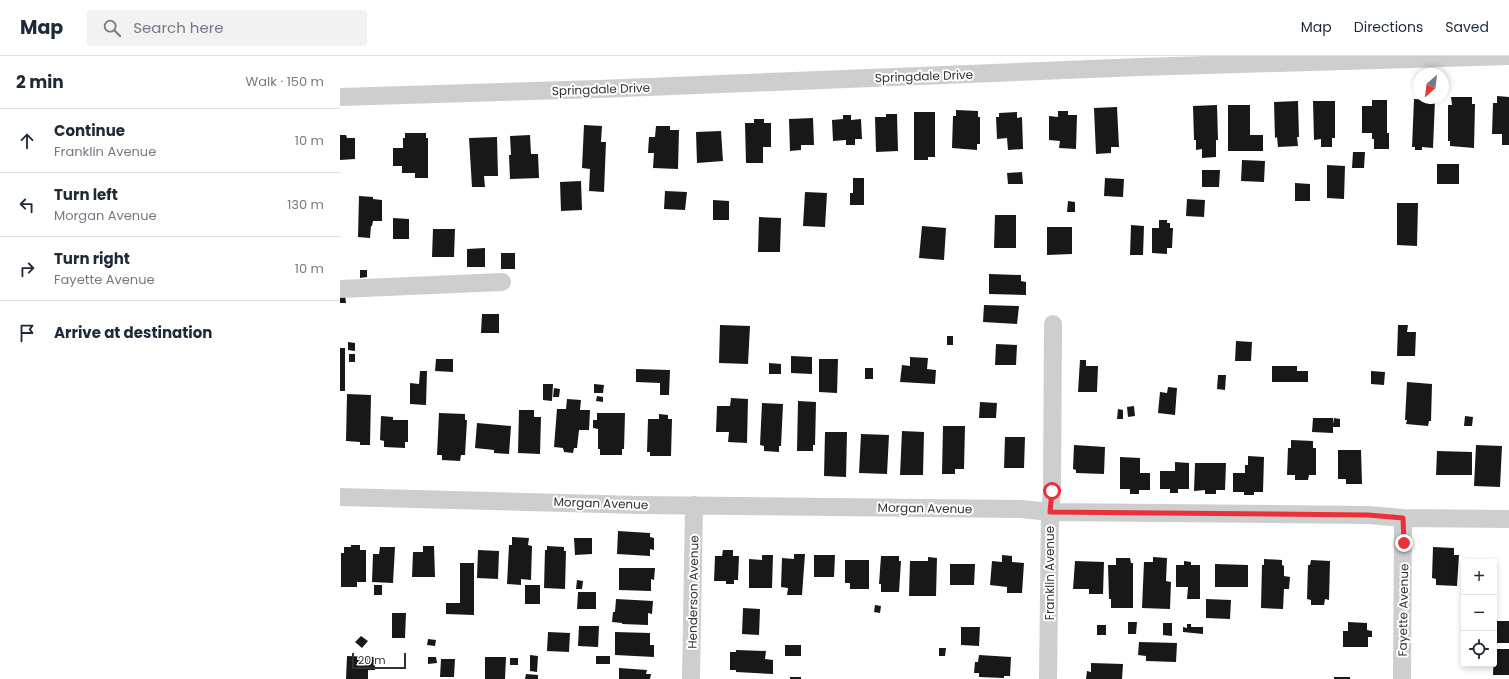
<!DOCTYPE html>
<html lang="en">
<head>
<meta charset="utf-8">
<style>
	:root { --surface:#fff; --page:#f2f2f3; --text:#1f2937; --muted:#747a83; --line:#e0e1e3 }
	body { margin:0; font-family:Poppins,sans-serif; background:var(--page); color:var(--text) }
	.controls { position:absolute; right:12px; bottom:12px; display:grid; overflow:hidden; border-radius:4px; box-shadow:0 2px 6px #0003 }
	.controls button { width:36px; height:36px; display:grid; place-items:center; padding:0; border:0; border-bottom:1px solid var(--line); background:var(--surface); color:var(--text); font:20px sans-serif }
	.compass { position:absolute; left:1073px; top:12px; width:36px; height:36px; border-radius:50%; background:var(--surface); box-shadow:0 2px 6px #0003; rotate:208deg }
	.scale { position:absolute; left:12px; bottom:10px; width:54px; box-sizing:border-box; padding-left:4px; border:2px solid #313131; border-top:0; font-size:11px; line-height:14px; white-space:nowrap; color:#313131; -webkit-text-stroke:3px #fff; paint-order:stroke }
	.stop { position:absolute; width:12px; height:12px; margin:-9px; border:3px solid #ea3038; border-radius:50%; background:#fff }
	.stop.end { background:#ea3038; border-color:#fff; box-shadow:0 1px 4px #0008 }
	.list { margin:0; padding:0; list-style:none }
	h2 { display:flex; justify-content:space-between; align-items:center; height:52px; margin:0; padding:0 16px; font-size:17px }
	h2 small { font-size:13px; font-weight:400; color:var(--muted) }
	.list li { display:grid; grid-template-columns:26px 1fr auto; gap:12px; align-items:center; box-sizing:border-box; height:64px; padding:0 16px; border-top:1px solid var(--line) }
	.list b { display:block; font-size:15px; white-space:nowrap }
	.list p { margin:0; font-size:13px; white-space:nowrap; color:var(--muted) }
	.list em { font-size:13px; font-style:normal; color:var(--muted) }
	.icon { flex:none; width:22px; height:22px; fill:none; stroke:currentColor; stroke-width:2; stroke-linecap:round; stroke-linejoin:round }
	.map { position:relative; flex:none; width:1169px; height:623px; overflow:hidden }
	header { display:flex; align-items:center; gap:24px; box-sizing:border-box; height:56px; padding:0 20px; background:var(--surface); border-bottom:1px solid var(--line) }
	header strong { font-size:19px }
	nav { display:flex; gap:22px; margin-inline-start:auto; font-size:14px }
	.search { width:280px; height:36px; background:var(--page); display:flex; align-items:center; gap:10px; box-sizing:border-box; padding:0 14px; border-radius:4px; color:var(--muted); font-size:15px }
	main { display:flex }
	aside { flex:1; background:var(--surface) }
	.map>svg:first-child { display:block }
	.building { fill:#181818 }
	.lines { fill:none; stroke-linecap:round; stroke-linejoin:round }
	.minor { stroke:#cecece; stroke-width:18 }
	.route { stroke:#ea3038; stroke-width:5 }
	.labels { text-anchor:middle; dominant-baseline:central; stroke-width:4; stroke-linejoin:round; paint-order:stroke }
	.street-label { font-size:12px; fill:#313131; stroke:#fff }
</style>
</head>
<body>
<header>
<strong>Map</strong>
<div class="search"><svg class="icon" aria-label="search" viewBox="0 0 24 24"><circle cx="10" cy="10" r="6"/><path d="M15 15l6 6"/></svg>Search here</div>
<nav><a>Map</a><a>Directions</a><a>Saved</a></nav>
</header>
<main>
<aside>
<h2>2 min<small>Walk · 150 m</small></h2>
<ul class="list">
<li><svg class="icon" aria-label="ahead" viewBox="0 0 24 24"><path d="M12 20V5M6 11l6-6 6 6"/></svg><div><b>Continue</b><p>Franklin Avenue</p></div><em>10 m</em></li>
<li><svg class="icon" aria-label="left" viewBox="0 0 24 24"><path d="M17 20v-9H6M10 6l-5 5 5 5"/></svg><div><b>Turn left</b><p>Morgan Avenue</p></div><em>130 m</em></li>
<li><svg class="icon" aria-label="right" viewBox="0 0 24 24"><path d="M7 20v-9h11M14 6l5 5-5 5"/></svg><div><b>Turn right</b><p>Fayette Avenue</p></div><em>10 m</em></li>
<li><svg class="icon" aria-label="arrive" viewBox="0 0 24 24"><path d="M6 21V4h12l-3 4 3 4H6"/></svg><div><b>Arrive at destination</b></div></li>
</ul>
</aside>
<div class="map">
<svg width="1169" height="623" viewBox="0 0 1169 623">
	<rect width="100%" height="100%" fill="#fff"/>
	<!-- building -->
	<path class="building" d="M1157 40 1169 41V89H1162V78H1152L1153 47H1157Z
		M1111 41H1132V48H1135L1134 92 1110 90V85H1108V49H1112Z
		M1074 43 1095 44 1093 92 1082 91V94H1075V91H1072Z
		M1032 44H1047V77H1049V93H1034V83H1032V77H1022V50H1032Z
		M958 45 959 81H957L958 90 938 91 937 81 935 82 934 46Z
		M973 45H995V82H992V91H981V83L974 84Z
		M877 49 878 84H876V101L862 102V93L856 94V84H854L853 50Z
		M888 49H910V79H923V95H888Z
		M777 51 779 91H771V97L756 98 754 52Z
		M616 54 638 55V61H640V88H637V94L612 92 613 60H616Z
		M718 55H728V59H737L736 93 719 92 720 85 709 84V60L718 61Z
		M574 56H595V101H588V104H574Z
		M677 56V62L682 61 683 93 668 94 667 82 657 83 656 61H659V57Z
		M546 58H557L558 95 536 96 535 61H546Z
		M503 59H511V64L521 63 522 83H515V89H506V84L493 85 492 64 503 63Z
		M473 62 474 89H461V94L450 95 449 63Z
		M414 63H424V67H431V91H423V107H406L405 67H414Z
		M244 69 262 70 261 86H266L264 136 249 135 250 113 242 112Z
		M316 70H330V74H339L338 113 313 112 314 97H308L309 81H315Z
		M381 75 383 105 357 107 356 76Z
		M65 77H86V82H88V122H75V117H62V110H53V92H63V82H65Z
		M0 79H6L7 82H15V103L0 104Z
		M190 79 191 98H198L199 122 170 123 169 99H171L170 80Z
		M157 81 158 120H144L145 131H132L129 82Z
		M1013 96H1025L1024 112H1012Z
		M902 104 925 105 924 126 901 125Z
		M1097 108H1119V128H1097Z
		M987 109 1005 110 1004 143 987 142Z
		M862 114H880L879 131H862Z
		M682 116 683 128H668L667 117Z
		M513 122H524V149H510V137H513Z
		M765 122 784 123 783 141 764 140Z
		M241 125 242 154 221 155 220 126Z
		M955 127 970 128V145H955Z
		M325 135 347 136 345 154 324 153Z
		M465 136 487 137 485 171 463 170Z
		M19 140 33 141V143L42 144V165H33L32 170H31L30 182 18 181Z
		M847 143 865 144 864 161 846 160Z
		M373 144 389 145V164H373Z
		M728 145 735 146V156H727Z
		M1057 147H1078L1077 190 1057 189Z
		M655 159H676V192H654Z
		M419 161 441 162 440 196H418Z
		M53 162 69 163V183H53Z
		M819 164H827V167H830V172H833L832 192H827V198L812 197V172H819Z
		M791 169 804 170 803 199H790Z
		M582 170 606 172 604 204 579 202Z
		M707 171H732V198L707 199Z
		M93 173H115L114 201H92Z
		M145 192V211H127V193Z
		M161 197H175V213H161Z
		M20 214H27V221L20 222Z
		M649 218 681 219V225L686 226V239L649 238Z
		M0 239H5L6 247H0Z
		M644 249 679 250 677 268 643 266Z
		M142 258H159V277H141Z
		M380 269 410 270 408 308 379 307Z
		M1058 269H1068L1067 276H1076L1075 300H1057Z
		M607 280H613V289H607Z
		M896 285 912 286 911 305H895Z
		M8 286 15 287V295L8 294Z
		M656 288 677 289 676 309H655Z
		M0 292H5V335H0Z
		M9 298H15V306H9Z
		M451 300 472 301V318L451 317Z
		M570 301 588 302 587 313 596 314 595 328 560 326 562 309 570 310Z
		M96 303H113V316L95 315Z
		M479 303H498L497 337 479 336Z
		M740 304H746V310H758L757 336H738Z
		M429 307 441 308V318H429Z
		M932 310H957V315H968V326H932Z
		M525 312H533V323H525Z
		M296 313 330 314 329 339H320V327L296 326Z
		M80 315H87L86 349 70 348V327L79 328Z
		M1031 315 1045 316 1044 329 1031 328Z
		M878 319H886L885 334 877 333Z
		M1067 326 1092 328 1091 365H1089L1088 370 1066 368 1067 364H1065Z
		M203 328H213L212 345 203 344Z
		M254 328 264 329 263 337H254Z
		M828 331 837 332 835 359 818 357 820 336 827 337Z
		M214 332 220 333 219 341H213Z
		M7 338 31 339 30 389H20V386L6 385Z
		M257 340 263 341V346L256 345Z
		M391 342 408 343 407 387 388 386 389 376H376L377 350H390Z
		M227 343 241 344 240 354H250L249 374H239L237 392H234L233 397 224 396 223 392 214 391 217 353H226Z
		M458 345 476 346 475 389H473V395H457Z
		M640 346 657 347 656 362H639Z
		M422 347 443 348 441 390H439V396L424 395V390L420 389Z
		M794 350 795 360 788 361 787 351Z
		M778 353 783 354V363H777Z
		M179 354H194V361H201L200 398 178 397Z
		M99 357 125 358V364H127L125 399H121L120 405 102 404V399H97Z
		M257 357H285L284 393H282V399H260V393H258V373L253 372V364H257Z
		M319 358 328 359V363H332L331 400H310V396H307L308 363H319Z
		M41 360 53 361V364H68V386H65V392L44 391V385L40 384Z
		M1125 360 1133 361 1132 370H1124Z
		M973 362H993V368L994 362 1000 363V371H993V377L972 376Z
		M137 367 171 370 169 398 154 397V394L135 392Z
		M603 370H625L624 413H615V418H602Z
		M562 375 584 376 583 419H560Z
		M485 376H507L506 421 484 420Z
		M521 378 549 379 547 418 519 417Z
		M665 381H685L684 412H664Z
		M951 384 973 385V392H976V419H969L968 424H955V419H947L948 392H951Z
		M734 389 765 391 764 418 736 417V414L733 413Z
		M1136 389 1162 390 1160 431 1134 430Z
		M998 394H1021L1022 428H1006V423H998Z
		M1097 395 1132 396V419H1096Z
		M908 400 924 401 923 436H914V439H904V436H893V417H905V409H908Z
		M780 401 800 402V417H810V434H799V438H790V433H780Z
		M835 406 849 407V433H838V437H830V433H820V415H835Z
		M855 407H886L885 434H876V438H865V434L854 435Z
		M278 475 310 477V481L314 482V494L310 493V500L277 498Z
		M172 481 189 482 188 489 192 490 191 524 181 523V529L167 528 169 489H172Z
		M234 482H252V498L235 499Z
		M11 489H20V494H26V526H17V531H1V497H4V491H11Z
		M83 490H94L95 521H72L73 496H83Z
		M207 490 224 491V495H226L225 533 204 532 205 494H207Z
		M40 491H55L53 527 32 526 33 498H39Z
		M1093 491 1114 492V499H1119L1117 530 1096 529V523L1092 522Z
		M138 494 159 495 158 523 137 522Z
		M383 494H393V500H399L398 524H394V528H386V525H374L375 500H382Z
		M454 498H465L462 539H447L448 532 441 531 442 502 454 503Z
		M422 499H433L432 532H409V503L422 504Z
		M474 499H495L494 521H474Z
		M662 499 672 500V506L684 507 682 537H667V531L650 529 652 505 662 506Z
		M541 500H559V505H561L559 536H541V528H539Z
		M588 501 597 502 596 540H569L570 505H588Z
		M813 501 827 502 826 525 831 526 830 553 802 552 804 506H813Z
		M776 502H790L791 507H793V552H771V543H769L768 509H776Z
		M924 503 942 504V509L944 510V520L950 521 949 533H944L943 553 921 552 922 509H924Z
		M505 504H529V533H510V527H505Z
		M971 504 990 505 989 544 985 543 984 549H971V544L967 543 968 509H970Z
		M735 505 764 506 763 538H749V533H733Z
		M844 505 851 506V509H860V543H847L848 531H836V509H844Z
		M120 507H134V559L106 558V547H120Z
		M610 508H635L634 529H610Z
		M875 508 908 509V531H875Z
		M279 512H315L314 524 311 523V535L279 534Z
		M237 524 243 525 242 533H236Z
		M34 529H42V539H34Z
		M185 529H200V548H185Z
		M238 536H256V553H237Z
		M276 543 313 545 312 558 308 557V569L282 568V567L272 566 273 556H275Z
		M866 543 891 544 890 563 866 562Z
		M535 549 541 550 540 557 534 556Z
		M403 552 420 553 419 579 402 578Z
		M52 557H66L65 582H52Z
		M1154 565H1169V587H1154Z
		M788 566H797L796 578H788Z
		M1008 566 1027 567V574L1032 575V581H1028V591H1003V575H1008Z
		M823 567H832V580L823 579Z
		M847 568H851V571H863V578L843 576V571L847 572Z
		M757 569H766V579H757Z
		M239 570H259L258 591 238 590Z
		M621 571H640L639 590 621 589Z
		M208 576 230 577 229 596 207 595Z
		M275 576 310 577V589H314V601L275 599Z
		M21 580 28 585 22 592 15 586Z
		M88 583 96 584 95 590 87 589Z
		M799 586 837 587 836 606 806 605V600L798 599Z
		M445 589H461V600H445Z
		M599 592H606L605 600H599Z
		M1154 593H1169V619H1153Z
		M396 594 426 595 425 603 433 604V618L396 616V614H390V596H396Z
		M190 599 198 600 197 616 190 615Z
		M639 599 671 601 670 620H664V622L639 621V617H634L635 606H638Z
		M7 600 35 601V614H28V623H6Z
		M256 600H270V608H256Z
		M88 601H96L97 607 88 608Z
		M145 601H166L165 623H145Z
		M170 602H178V609H170Z
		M101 603H115L114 621H100Z
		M751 607 783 608 782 623H746L747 615 751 616Z
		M279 612 307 614 306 618H311L310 623H279Z
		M186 618 198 619V623H185Z
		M450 621H461V623H450Z
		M994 621H1010V623H994Z"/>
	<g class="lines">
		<!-- minor -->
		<path class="minor" d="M0 41 259 33 800 11 1169 0
			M0 233 162 226
			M0 441 299 449 681 453 710 456 1028 459 1063 462 1169 463
			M351 623 354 449
			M708 623 710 456 712 435 713 268
			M1062 623 1063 462"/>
	</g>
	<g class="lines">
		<!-- route -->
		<path class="route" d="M712 435 710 456 1028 459 1063 462 1064 487"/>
	</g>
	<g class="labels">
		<!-- street labels -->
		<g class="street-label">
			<text transform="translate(584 20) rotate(-2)">Springdale Drive</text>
			<text transform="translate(261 33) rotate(-2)">Springdale Drive</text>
			<text transform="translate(261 447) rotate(2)">Morgan Avenue</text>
			<text transform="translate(585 452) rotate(1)">Morgan Avenue</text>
			<text transform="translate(709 517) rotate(-90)">Franklin Avenue</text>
			<text transform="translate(353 536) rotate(-89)">Henderson Avenue</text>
			<text transform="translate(1063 554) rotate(-89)">Fayette Avenue</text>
		</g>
	</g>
</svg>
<div class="controls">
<button>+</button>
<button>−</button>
<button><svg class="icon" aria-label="locate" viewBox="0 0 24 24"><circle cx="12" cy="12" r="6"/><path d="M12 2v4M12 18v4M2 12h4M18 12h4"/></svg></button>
</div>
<svg class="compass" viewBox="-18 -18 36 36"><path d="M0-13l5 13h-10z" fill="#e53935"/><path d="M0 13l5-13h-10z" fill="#747a83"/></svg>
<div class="scale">20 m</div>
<div class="stop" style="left:712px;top:435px"></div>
<div class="stop end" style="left:1064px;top:487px"></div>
</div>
</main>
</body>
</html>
